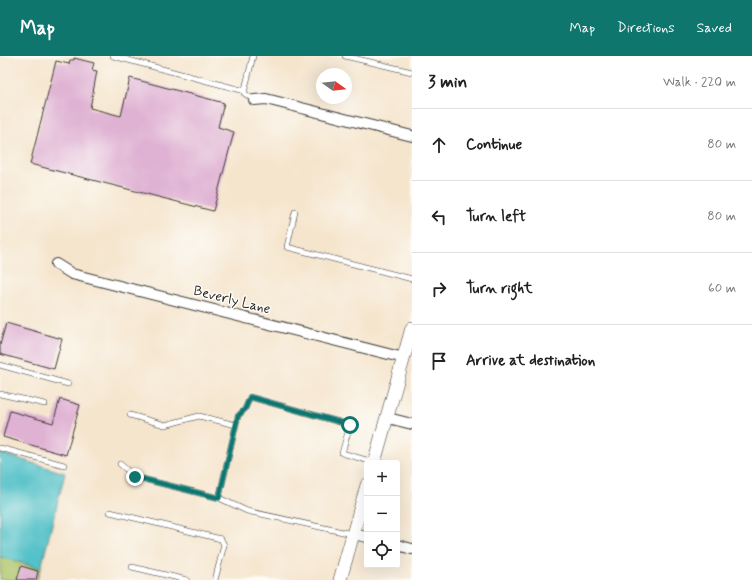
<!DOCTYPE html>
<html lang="en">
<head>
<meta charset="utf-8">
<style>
	:root { --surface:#fff; --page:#f6f6f6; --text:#222; --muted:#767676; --line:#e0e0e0; --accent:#0f766e }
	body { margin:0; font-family:Mynerve,sans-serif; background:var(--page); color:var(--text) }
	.controls { position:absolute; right:12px; bottom:12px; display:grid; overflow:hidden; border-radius:4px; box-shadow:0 4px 16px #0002 }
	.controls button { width:36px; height:36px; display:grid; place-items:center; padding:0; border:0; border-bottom:1px solid var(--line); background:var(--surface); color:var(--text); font:20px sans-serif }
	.compass { position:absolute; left:316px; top:12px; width:36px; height:36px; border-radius:50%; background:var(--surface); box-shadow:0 4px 16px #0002; rotate:105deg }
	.stop { position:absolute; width:12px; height:12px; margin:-9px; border:3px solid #0f766e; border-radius:50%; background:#fff }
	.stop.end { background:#0f766e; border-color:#fff; box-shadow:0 1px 4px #0008 }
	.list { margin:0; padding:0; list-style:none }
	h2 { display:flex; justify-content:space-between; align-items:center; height:52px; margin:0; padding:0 16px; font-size:17px }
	h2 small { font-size:13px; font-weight:400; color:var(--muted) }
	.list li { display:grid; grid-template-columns:26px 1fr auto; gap:12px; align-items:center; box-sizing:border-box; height:72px; padding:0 16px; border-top:1px solid var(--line) }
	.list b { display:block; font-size:15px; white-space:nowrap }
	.list em { font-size:13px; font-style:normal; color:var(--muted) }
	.icon { flex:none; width:22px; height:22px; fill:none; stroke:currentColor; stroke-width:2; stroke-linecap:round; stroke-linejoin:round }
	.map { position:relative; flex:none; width:412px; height:524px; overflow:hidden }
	header { display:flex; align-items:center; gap:24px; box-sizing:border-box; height:56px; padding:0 20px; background:var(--accent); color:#fff }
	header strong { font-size:19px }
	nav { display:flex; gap:22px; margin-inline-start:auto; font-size:14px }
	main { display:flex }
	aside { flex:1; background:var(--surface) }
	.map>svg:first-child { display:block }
	.green { fill:#adc468; stroke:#647042 }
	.water { fill:#53c1c8; stroke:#386e72 }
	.building { fill:#dfb1d3 }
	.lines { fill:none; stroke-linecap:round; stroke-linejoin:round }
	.service-casing { stroke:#3d3a37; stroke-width:6 }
	.minor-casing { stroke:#3d3a37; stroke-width:12 }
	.tertiary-casing { stroke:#3d3a37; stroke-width:14 }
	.service { stroke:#fff; stroke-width:5 }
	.minor { stroke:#fff; stroke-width:10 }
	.tertiary { stroke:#fff; stroke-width:13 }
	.route { stroke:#0f766e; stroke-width:5 }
	.labels { text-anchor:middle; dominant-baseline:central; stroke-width:3; stroke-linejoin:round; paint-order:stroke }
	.street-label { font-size:14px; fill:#1c1c1c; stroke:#fdfcf7 }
</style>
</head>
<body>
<header>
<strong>Map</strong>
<nav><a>Map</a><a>Directions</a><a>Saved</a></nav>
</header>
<main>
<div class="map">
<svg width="412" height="524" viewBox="0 0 412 524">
	<rect width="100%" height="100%" fill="#fdfcf7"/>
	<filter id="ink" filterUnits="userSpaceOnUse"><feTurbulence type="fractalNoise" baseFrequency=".025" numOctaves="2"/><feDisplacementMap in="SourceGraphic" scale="8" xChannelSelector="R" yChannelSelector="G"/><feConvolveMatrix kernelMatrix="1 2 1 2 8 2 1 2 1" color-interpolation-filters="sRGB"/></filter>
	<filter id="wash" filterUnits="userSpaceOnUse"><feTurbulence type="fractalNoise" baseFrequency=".012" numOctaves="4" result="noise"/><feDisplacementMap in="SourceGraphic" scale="16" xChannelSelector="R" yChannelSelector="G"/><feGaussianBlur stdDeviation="0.9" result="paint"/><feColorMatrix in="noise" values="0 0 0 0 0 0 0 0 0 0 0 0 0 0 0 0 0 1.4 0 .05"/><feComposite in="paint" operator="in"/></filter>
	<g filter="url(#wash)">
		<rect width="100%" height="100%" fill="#f5e5cd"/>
		<!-- green -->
		<path class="green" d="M0 501 41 512 37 524H0Z"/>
		<!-- water -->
		<path class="water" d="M0 397 65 417 41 512 0 501Z"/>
		<g id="blocks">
			<!-- building -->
			<path class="building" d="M74 2 94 7 92 14 97 15 90 52 121 60 130 22 224 47 218 71 234 76 213 155 30 108 56 5 69 8 70 4H74Z
				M6 267 62 283 54 313 0 298V289Z
				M60 343 80 349 66 399 3 381 10 355 53 367Z
				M21 510 38 515 36 524H17Z"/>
		</g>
	</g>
	<g filter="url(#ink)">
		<use href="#blocks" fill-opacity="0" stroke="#3d3a37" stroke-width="1"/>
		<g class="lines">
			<!-- service casing -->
			<g class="service-casing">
				<path id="service" d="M113 0 245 35
					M253 0 244 37 254 44
					M345 0 412 16
					M295 156 287 191 412 223
					M0 309 68 328
					M0 338 45 348
					M130 359 165 369 199 360 236 369
					M0 392 64 409
					M120 408 135 421 219 442
					M110 456 221 483 224 489 215 524
					M352 478 247 455 219 442 238 360 245 353 250 341 350 369 342 397 373 406
					M132 511 187 524"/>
			</g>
			<!-- minor casing -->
			<g class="minor-casing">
				<path id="minor" d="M254 44 266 43 412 80
					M56 208 72 218 404 302
					M388 362 412 368
					M353 478 367 481
					M397 489 412 493"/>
			</g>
			<!-- tertiary casing -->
			<g class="tertiary-casing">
				<path id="tertiary" d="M374 407 412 272
					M340 524 367 429"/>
			</g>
			<!-- service -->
			<use href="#service" class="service"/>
			<!-- minor -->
			<use href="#minor" class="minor"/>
			<!-- tertiary -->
			<use href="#tertiary" class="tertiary"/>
		</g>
	</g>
	<g class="lines" filter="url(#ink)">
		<!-- route -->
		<path class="route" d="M135 421 219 442 238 360 245 353 250 341 350 369"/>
	</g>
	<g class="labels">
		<!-- street labels -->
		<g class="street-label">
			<text transform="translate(232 244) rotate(14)">Beverly Lane</text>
		</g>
	</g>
</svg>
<div class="controls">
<button>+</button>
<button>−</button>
<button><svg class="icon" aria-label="locate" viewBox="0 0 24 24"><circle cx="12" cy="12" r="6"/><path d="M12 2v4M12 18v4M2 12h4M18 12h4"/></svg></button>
</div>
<svg class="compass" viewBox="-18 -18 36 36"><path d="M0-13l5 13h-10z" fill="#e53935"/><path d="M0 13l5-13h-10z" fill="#767676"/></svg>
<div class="stop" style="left:350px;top:369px"></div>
<div class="stop end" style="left:135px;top:421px"></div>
</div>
<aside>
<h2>3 min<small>Walk · 220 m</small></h2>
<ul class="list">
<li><svg class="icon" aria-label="ahead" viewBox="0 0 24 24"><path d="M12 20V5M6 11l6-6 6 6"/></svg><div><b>Continue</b></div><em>80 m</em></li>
<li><svg class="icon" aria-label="left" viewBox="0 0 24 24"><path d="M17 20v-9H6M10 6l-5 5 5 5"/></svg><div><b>Turn left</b></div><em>80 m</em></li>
<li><svg class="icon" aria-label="right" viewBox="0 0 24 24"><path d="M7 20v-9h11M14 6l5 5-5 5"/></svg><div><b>Turn right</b></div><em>60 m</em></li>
<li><svg class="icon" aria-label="arrive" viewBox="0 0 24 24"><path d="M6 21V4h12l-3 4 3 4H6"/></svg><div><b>Arrive at destination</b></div></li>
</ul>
</aside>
</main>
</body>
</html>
